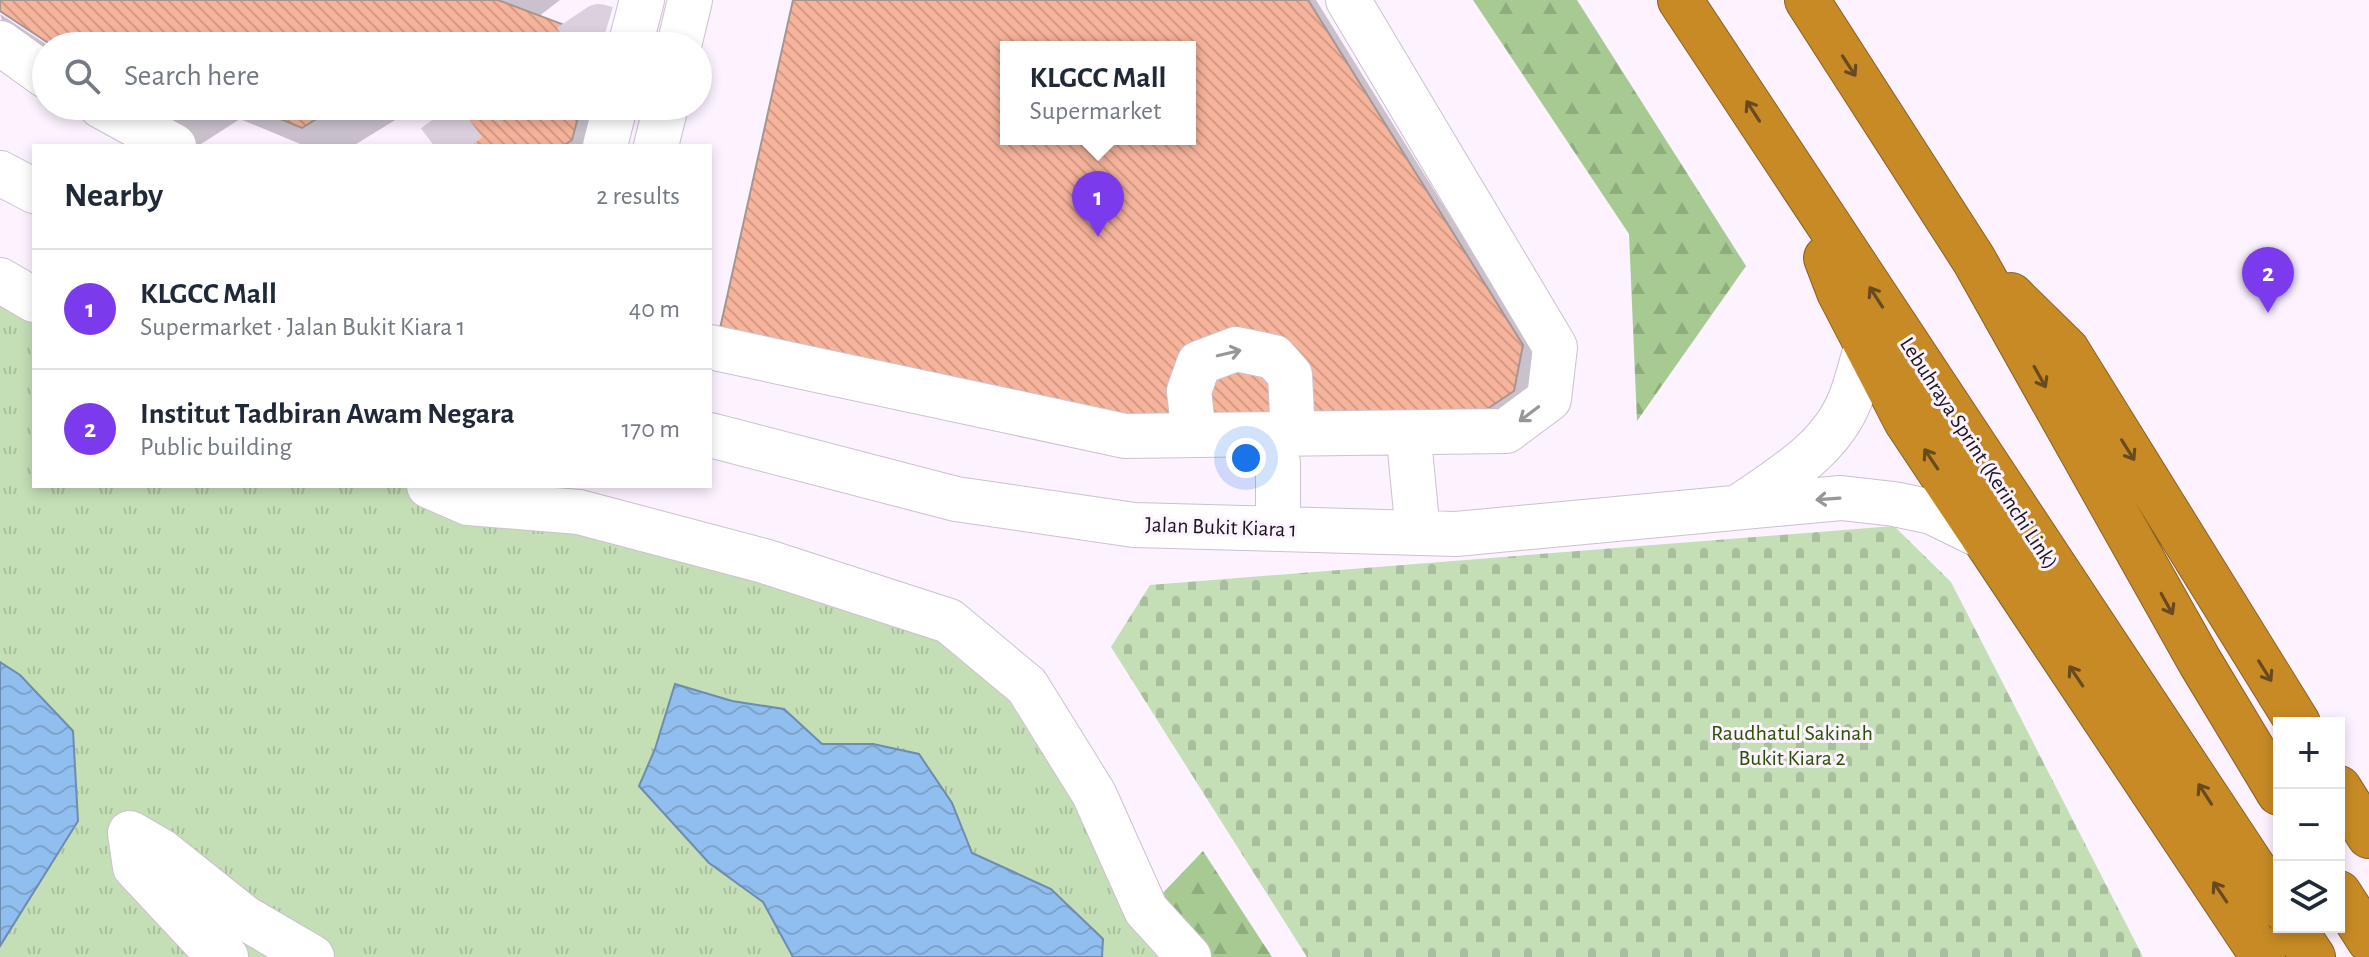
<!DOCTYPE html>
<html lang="en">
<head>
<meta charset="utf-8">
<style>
	:root { --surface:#fff; --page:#f2f2f3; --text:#1f2937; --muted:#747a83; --line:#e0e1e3; --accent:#7c3aed }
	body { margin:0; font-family:"Alegreya Sans",sans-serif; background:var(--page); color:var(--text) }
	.controls { position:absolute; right:24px; bottom:24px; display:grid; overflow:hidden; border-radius:0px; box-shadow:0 4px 12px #0003 }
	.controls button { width:72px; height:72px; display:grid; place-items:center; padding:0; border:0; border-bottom:2px solid var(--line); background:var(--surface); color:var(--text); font:40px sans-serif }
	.you { position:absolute; left:1246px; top:458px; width:28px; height:28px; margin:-20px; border:6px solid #fff; border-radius:50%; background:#1a73e8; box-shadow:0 0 0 12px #1a73e833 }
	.badge { display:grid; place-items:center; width:52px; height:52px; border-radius:50%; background:var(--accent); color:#fff; font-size:26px; font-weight:700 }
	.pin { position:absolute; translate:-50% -66px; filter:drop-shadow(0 2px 4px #0008) }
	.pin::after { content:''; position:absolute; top:42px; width:28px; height:24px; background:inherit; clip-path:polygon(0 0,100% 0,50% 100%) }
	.popup { position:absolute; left:1000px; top:41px; width:196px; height:104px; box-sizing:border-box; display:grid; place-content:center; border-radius:0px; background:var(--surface); filter:drop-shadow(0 2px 6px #0005); font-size:26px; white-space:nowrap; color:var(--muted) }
	.popup b { font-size:30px; color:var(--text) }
	.popup::after { content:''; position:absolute; left:50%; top:100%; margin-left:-16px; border:16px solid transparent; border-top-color:var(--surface) }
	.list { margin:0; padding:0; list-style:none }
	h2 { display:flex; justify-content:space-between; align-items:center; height:104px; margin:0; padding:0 32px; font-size:34px }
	h2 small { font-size:26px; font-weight:400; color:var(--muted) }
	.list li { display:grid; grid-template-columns:52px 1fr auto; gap:24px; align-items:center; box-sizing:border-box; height:120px; padding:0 32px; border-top:2px solid var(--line) }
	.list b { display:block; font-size:30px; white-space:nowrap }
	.list p { margin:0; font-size:26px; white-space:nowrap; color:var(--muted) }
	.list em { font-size:26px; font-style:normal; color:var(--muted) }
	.icon { flex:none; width:44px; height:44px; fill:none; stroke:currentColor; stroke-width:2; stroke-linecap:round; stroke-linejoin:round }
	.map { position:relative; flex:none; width:2369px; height:957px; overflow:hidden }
	.search { position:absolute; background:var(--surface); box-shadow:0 4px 12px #0003; left:32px; top:32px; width:680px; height:88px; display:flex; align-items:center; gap:20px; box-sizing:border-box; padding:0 28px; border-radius:44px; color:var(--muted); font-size:30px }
	.panel { position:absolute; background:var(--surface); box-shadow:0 4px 12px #0003; left:32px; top:144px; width:680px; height:344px; border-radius:0px }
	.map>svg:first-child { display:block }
	.grass { fill:url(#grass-tufts) }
	.forest { fill:url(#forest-firs) }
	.cemetery { fill:url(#cemetery-stones) }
	.water { fill:url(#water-waves); stroke:#6d8caf; stroke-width:2 }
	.shadow { fill:#0003; fill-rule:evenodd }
	.building { fill:url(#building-back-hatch); stroke:#a69690; stroke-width:2; fill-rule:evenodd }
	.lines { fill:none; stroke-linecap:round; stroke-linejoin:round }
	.minor-tunnel { stroke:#dbd1dd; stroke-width:44; stroke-dasharray:44 22; stroke-linecap:butt }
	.minor-casing { stroke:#ccc1ce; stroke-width:46 }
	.highway-casing { stroke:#8a6122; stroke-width:46 }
	.minor { stroke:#fff; stroke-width:44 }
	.highway { stroke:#c78a25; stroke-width:44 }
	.oneway { stroke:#684a20 }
	.oneway2 { stroke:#989698 }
	.labels { text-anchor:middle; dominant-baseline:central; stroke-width:6; stroke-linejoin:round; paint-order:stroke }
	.street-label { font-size:22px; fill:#1a161b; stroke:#fdf2ff }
	.park-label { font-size:22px; fill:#285200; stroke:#fdf2ff }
</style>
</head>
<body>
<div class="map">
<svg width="2369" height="957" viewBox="0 0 2369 957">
	<defs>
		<pattern id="grass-tufts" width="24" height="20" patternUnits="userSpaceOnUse" patternTransform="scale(2)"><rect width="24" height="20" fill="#c4deb6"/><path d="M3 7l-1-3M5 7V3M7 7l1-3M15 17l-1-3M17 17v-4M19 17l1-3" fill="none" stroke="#a8be9c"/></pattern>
		<pattern id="forest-firs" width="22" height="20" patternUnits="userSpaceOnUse" patternTransform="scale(2)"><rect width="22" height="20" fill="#a6ca92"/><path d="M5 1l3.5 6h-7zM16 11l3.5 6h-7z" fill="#8ead7d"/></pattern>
		<pattern id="cemetery-stones" width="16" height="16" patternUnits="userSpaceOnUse" patternTransform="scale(2)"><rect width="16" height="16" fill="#c4deb6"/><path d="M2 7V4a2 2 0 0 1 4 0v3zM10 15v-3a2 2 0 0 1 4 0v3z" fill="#a8be9c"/></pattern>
		<pattern id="water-waves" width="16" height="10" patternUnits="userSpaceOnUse" patternTransform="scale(2)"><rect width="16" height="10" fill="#90beef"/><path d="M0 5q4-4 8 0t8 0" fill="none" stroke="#7ca3cc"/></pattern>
		<pattern id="building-back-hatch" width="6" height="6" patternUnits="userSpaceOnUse" patternTransform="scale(2)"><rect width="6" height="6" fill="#f7b49c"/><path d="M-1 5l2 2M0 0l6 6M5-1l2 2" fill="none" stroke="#d39a86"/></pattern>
	</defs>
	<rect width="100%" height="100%" fill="#fdf2ff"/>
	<!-- grass -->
	<path class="grass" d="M0 275 34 292V486H465L948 606 1157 899 1206 957H0Z"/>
	<!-- forest -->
	<path class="forest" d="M1473 0H1577L1746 266 1637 421 1629 234Z
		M1203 851 1272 957H1206L1157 899Z"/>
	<!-- cemetery -->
	<path class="cemetery" d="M1894 526 1951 582 2143 957H1307L1111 647 1150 585Z"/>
	<!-- water -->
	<path class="water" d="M0 662 20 675 73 731 78 821 0 946Z
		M675 684 732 701 784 709 822 744H873L919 754 952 803 972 853 1051 889 1103 939 1102 957H793L763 902 709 863 639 786 655 749Z"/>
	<!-- shadow -->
	<path class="shadow" d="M0 0H560L538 17 584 46H57L0 9Z
		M795 0H1316L1547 372 1538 416 1132 447ZM1006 47H1190V139H1006Z
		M0 14 49 46H46V50L2 21Z
		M141 106H418L353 146H305L240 119 198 146H193Z
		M432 106H619L609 146H449Z"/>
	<!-- building -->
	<path class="building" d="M0 0H498L562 24 585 46H53L0 11Z
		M793 0H1308L1523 345 1514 391 1463 425 1106 423 719 333ZM1006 47H1190V139H1006Z
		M145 106H182L163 118Z
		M249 106H337L302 128Z
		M430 106H581L572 140 563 146H447L428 111Z"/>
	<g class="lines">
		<!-- minor-tunnel -->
		<path class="minor-tunnel" d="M569 46 599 26 633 36
			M434 146 488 106"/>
		<!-- minor casing -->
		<g class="minor-casing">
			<path id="minor" d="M0 43 46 76
				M630 46 642 0
				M679 46 690 0
				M101 106 174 146
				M605 146 615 106
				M656 146 666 106
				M0 173 34 191
				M0 280 34 300
				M710 347 1125 436 1506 431 1549 399 1555 347 1348 0
				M710 435 956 499 1134 525 1456 534 1841 498 1894 504 1932 512 1983 537
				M1194 435 1189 391 1199 363 1236 349 1274 357 1290 375 1293 434
				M1410 450 1418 533
				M1278 463V529
				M429 486 468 503 579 512 764 561 949 621 1027 686 1094 794 1146 910 1189 957
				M1743 504C1784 476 1831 448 1850 400 1857 383 1861 363 1867 345
				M226 957 208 945 135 867 130 833 161 851 245 918 312 957"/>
		</g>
		<!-- highway casing -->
		<g class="highway-casing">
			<path id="highway" d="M1680 0 2279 906
				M1807 0 1974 260 2200 662 2279 793
				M1826 258 1839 292 1906 421 2263 957
				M2011 295 2067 350 2298 723
				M2339 788 2369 836
				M2339 893 2369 940
				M2293 927 2313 957"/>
		</g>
		<!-- minor -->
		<use href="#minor" class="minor"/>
		<!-- highway -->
		<use href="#highway" class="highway"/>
	</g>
	<!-- one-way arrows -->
	<defs><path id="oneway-shaft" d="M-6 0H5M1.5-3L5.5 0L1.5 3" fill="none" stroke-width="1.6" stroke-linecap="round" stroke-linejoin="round" transform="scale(2)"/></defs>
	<g class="oneway">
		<use href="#oneway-shaft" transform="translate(1849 66) rotate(57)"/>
		<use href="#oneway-shaft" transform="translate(1753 111) rotate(-123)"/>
		<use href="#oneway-shaft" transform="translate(1876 297) rotate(-123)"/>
		<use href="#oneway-shaft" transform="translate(2040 377) rotate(61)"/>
		<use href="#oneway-shaft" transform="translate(2128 450) rotate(58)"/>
		<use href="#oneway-shaft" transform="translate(1931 459) rotate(-124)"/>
		<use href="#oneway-shaft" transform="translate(2167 604) rotate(61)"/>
		<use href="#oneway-shaft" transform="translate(2265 671) rotate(58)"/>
		<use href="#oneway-shaft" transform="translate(2076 676) rotate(-124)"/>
		<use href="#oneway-shaft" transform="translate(2205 794) rotate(-123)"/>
		<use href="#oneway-shaft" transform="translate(2220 892) rotate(-124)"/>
	</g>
	<g class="oneway2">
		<use href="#oneway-shaft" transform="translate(1229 353) rotate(-13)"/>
		<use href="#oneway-shaft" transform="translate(1529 414) rotate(143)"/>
		<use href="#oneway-shaft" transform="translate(1828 499) rotate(176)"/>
	</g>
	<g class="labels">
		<!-- street labels -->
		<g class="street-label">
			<text transform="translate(1979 453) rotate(57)">Lebuhraya Sprint (Kerinchi Link)</text>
			<text transform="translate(1221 527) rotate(2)">Jalan Bukit Kiara 1</text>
		</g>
		<!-- park labels -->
		<g class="park-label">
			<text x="1792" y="733">Raudhatul Sakinah<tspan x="1792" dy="25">Bukit Kiara 2</tspan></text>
		</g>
	</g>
</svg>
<div class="controls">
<button>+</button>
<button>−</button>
<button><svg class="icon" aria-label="layers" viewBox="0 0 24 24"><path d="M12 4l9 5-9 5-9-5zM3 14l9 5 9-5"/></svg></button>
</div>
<div class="you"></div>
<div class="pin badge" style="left:1098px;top:237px">1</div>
<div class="popup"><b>KLGCC Mall</b>Supermarket</div>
<div class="pin badge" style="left:2268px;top:313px">2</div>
<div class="search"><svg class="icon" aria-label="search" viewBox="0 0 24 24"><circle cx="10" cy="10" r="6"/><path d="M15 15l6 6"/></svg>Search here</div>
<section class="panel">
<h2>Nearby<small>2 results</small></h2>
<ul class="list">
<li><span class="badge">1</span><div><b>KLGCC Mall</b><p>Supermarket · Jalan Bukit Kiara 1</p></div><em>40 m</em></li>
<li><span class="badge">2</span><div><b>Institut Tadbiran Awam Negara</b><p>Public building</p></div><em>170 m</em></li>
</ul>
</section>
</div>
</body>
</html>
